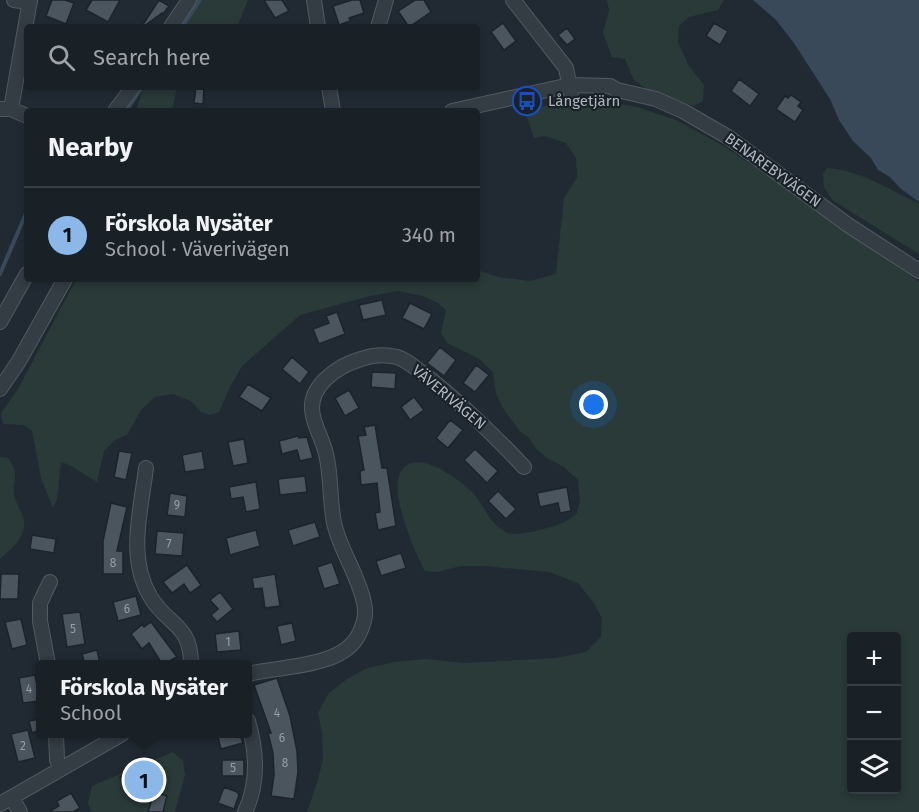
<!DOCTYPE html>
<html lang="en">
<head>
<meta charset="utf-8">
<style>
	:root { --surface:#192026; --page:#22282e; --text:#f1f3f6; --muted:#9fa3a7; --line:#373e43; --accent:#8bb7e9 }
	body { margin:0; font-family:"Fira Sans",sans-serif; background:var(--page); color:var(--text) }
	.controls { position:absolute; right:18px; bottom:18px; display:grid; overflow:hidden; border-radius:6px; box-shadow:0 3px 9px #0003 }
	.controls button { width:54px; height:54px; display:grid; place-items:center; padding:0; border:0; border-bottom:2px solid var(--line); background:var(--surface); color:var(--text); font:30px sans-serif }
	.you { position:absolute; left:594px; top:405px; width:21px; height:21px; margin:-15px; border:4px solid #fff; border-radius:50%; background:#1a73e8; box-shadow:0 0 0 9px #1a73e833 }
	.badge { display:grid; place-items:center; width:39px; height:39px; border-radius:50%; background:var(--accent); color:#111; font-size:20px; font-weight:700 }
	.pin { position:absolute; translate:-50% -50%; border:3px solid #fff; box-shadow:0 2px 6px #0006 }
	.popup { position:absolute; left:36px; top:660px; width:216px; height:78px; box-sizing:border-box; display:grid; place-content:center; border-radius:6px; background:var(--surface); filter:drop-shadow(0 2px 4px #0005); font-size:20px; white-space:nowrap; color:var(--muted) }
	.popup b { font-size:22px; color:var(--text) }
	.popup::after { content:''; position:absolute; left:50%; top:100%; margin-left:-12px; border:12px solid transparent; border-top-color:var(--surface) }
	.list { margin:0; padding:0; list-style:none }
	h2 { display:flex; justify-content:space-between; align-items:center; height:78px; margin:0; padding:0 24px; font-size:26px }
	h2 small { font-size:20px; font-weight:400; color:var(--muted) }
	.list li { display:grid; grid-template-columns:39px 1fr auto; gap:18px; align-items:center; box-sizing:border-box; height:96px; padding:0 24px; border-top:2px solid var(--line) }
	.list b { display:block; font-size:22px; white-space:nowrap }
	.list p { margin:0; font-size:20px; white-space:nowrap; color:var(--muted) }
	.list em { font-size:20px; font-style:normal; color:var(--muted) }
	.icon { flex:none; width:33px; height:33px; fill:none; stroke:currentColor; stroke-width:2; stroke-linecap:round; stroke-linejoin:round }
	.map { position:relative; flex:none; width:919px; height:812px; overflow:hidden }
	.search { position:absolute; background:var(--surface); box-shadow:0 3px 9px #0003; left:24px; top:24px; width:456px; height:66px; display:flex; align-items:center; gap:15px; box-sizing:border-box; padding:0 21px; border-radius:6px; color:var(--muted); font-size:22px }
	.panel { position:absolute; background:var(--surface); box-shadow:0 3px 9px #0003; left:24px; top:108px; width:456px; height:174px; border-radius:6px }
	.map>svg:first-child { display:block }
	.green { fill:#293a39; fill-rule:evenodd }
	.water { fill:#39495a }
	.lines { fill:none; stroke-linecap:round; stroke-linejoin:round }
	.stream { stroke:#39495a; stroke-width:4 }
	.building { fill:#4a555e; stroke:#1c232a; stroke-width:1.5 }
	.minor-casing { stroke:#525a61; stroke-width:16 }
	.minor { stroke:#343c44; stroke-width:14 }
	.labels { text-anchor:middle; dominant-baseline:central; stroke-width:4.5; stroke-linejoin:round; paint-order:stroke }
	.number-label { font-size:12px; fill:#969ea8 }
	.poi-label { font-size:15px; fill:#afb7c0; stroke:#1a2128; text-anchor:start }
	.street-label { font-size:15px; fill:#afb7c0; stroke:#1a2128 }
</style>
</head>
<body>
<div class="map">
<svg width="919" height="812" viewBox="0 0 919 812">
	<rect width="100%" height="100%" fill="#212a33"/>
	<!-- green -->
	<path class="green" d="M193 0H248L237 27H173Z
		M607 0H724L718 10 689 17 679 26 678 42 689 66 704 85 703 101 693 106 647 89 634 80 625 59 612 57 603 33 609 10Z
		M144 87H177L172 111H136Z
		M595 100 637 107 676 120 722 145 782 185 919 282V812H307L318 780 323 759 322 733 318 713 328 694 347 679 365 669 394 662 426 659 463 663 556 658 586 652 601 637 602 618 593 602 578 583 549 572 484 566H461L437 572 425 571C414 551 394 502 398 480 405 441 457 476 472 492 485 505 489 525 508 533 517 537 556 527 566 521 570 519 574 516 577 513L580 501 578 480 564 467 547 458 537 450 529 438 520 431 504 410 496 394 493 372 478 358 447 343 441 333 446 310 438 303 423 296 398 291 370 296 300 315 242 366 230 387 219 412 210 415 201 412 191 401 173 394 155 397 141 410 127 435 115 440 104 451 97 482C84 475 75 466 61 462L57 499 53 508 41 478 32 431 24 425 3 424 1 413 18 389 71 289 78 279H477V270L498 277 530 281 556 274 564 198 577 177 576 158 566 143 545 136 534 138 527 117 538 107ZM852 636H896V790H852Z
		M827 168C860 170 890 190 919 204V254L832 200 824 187 823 174Z
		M0 457 8 458C20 474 13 478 14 494 15 503 23 512 24 521 26 538 11 549 0 559Z
		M173 752 183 761 185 775 175 812H92L88 804 92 786Z"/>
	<!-- water -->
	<path class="water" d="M753 0H919V202L900 188 890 177 878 170 871 158 853 141 839 120 830 99 794 43 776 20Z"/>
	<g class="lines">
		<!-- stream -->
		<path class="stream" d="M182 27 200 0
			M126 111 142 87
			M0 274 27 211"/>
	</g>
	<!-- building -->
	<path class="building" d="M52 0H65L74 3 66 24 46 16Z
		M92 0H120L108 22 86 10Z
		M159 0 169 6 163 14 162 13 143 27 142 26Z
		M264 0H282L289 11 275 18Z
		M352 0H360L364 13 349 18 350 21 339 25 333 6Z
		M415 0H424L431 12 409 27 398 11Z
		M503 23 516 41 504 50 491 32Z
		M714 23 728 31 720 45 706 36Z
		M567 28 575 39 567 45 558 35Z
		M739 79 759 94 750 106 731 91Z
		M196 87H204L203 104 194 103Z
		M791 95 801 102 798 106 803 110 795 122 776 109 785 96 788 98Z
		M382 300 386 315 363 320 359 305Z
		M410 303 432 314 424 329 402 318Z
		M337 312 345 334 319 344 313 329 329 323 326 316Z
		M440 347 456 360 444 376 427 363Z
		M292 357 309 372 300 384 282 369Z
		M476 365 489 375 475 392 463 383Z
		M372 372 396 373 395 389 371 387Z
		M248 384 271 398 262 411 239 397Z
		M349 390 359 408 345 416 335 398Z
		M414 397 424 410 410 420 401 407Z
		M450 420 463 430 448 448 436 438Z
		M375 425 382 468H387L396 526 378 530 375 513 380 512 377 483 361 485 360 471 364 470 358 436 366 435 364 427Z
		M298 436 299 438 307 437 313 458 300 461 297 450 282 454 279 441Z
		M244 439 248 463 233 466 228 442Z
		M475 449 498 471 487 483 464 460Z
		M119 451 132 453 126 480 114 477Z
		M202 451 205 469 185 472 182 455Z
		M305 476 307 492 280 495 278 479Z
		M256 482 260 509 246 512 243 497 231 499 229 487Z
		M567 487 571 511 560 513 558 503 540 507 537 493Z
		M498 491 516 509 506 519 488 501Z
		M170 493 187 496 185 517 167 515Z
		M111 503 127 507 117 551H123V574H103V541Z
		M315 522 320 537 293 546 288 530Z
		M256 530 260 546 230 555 226 538Z
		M157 531 184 533 182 556 155 554Z
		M32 535 56 539 54 553 30 549Z
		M401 553 406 568 381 576 376 561Z
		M332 562 340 584 324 589 317 567Z
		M187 565 201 585 190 593 184 584 172 593 163 582Z
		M1 574H19L18 599H0Z
		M275 574 280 606 265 608 262 588 254 589 252 578Z
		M220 592 233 609 217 622 211 615 218 609 210 600Z
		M136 596 141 615 118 621 113 602Z
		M80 612 85 644 67 647 62 614Z
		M21 619 27 645 12 649 5 622Z
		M151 622 177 657 164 664H162L149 643 142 649 131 634 143 624 144 627Z
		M292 623 296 641 281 645 277 626Z
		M239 631 241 650 217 652 215 634Z
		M97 650 100 664H85L82 654Z
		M35 675 40 701 23 703 19 678Z
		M277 678 290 716 297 751 298 772 294 799 271 796 274 775 273 753 268 733H271L254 685Z
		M40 719V730L32 733 29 721Z
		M28 730 35 758 18 762 11 734Z
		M217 734H240L243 743 221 749Z
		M222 760H244V776H222Z
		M137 770 140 779 123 785 120 777Z
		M224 787 237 792 239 795 234 809 218 803Z
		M154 792 167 796 163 812H148Z
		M71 793 80 808 73 812H49L59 806 57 801Z"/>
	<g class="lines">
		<!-- minor casing -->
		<g class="minor-casing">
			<path id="minor" d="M14 0 30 2
				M314 0 318 27
				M513 0 566 68 571 93
				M171 27 189 0
				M378 27 386 0
				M329 87 333 111
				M0 109H11L27 116
				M11 109 30 0
				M115 111 133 87
				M452 111 570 85 610 86 617 90 656 99 683 111 728 137 848 225 919 271
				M0 322 27 274
				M0 389 19 361 65 279
				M146 468C141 510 127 557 150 596 166 625 191 623 191 664
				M48 664 40 621V603L50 582
				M248 674C280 666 343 668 359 634 364 624 367 614 364 603 359 577 342 553 335 527 329 503 332 478 326 454 323 441 316 429 313 416 306 387 337 366 361 359 372 355 385 354 397 357 407 360 415 368 424 374 460 402 493 434 524 467
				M56 734 57 760 61 768
				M12 798 20 812
				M0 804 122 734
				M245 812C259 783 257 752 248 721"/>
		</g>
		<!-- minor -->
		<use href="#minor" class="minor"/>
	</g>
	<!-- icons -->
	<defs>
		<g id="bus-ring" transform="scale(1.5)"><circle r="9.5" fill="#1a2128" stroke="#1a4fb4" stroke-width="1.5"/><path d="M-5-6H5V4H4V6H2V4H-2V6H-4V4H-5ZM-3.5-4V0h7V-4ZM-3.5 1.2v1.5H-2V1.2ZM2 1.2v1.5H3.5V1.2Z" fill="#1a4fb4"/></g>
	</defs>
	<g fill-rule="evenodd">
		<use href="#bus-ring" x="527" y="101"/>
	</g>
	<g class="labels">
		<!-- number labels -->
		<g class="number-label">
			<text x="177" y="505">9</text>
			<text x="169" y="544">7</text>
			<text x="113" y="563">8</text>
			<text x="127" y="609">6</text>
			<text x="73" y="629">5</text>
			<text x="228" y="642">1</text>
			<text x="29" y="689">4</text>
			<text x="277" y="713">4</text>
			<text x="282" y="738">6</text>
			<text x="23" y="746">2</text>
			<text x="285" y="763">8</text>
			<text x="233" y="768">5</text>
		</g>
		<!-- poi labels -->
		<g class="poi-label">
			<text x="548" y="101">Långetjärn</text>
		</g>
		<!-- street labels -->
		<g class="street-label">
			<text transform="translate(773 170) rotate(36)">BENAREBYVÄGEN</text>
			<text transform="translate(449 397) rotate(40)">VÄVERIVÄGEN</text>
		</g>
	</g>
</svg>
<div class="controls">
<button>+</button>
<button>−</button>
<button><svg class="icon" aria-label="layers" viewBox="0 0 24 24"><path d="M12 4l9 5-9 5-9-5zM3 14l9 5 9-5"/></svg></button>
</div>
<div class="you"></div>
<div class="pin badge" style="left:144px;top:780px">1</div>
<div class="popup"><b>Förskola Nysäter</b>School</div>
<div class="search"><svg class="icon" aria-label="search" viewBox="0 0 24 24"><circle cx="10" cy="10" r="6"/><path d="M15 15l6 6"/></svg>Search here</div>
<section class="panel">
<h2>Nearby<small></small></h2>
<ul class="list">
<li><span class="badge">1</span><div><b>Förskola Nysäter</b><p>School · Väverivägen</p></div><em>340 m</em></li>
</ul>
</section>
</div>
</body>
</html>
